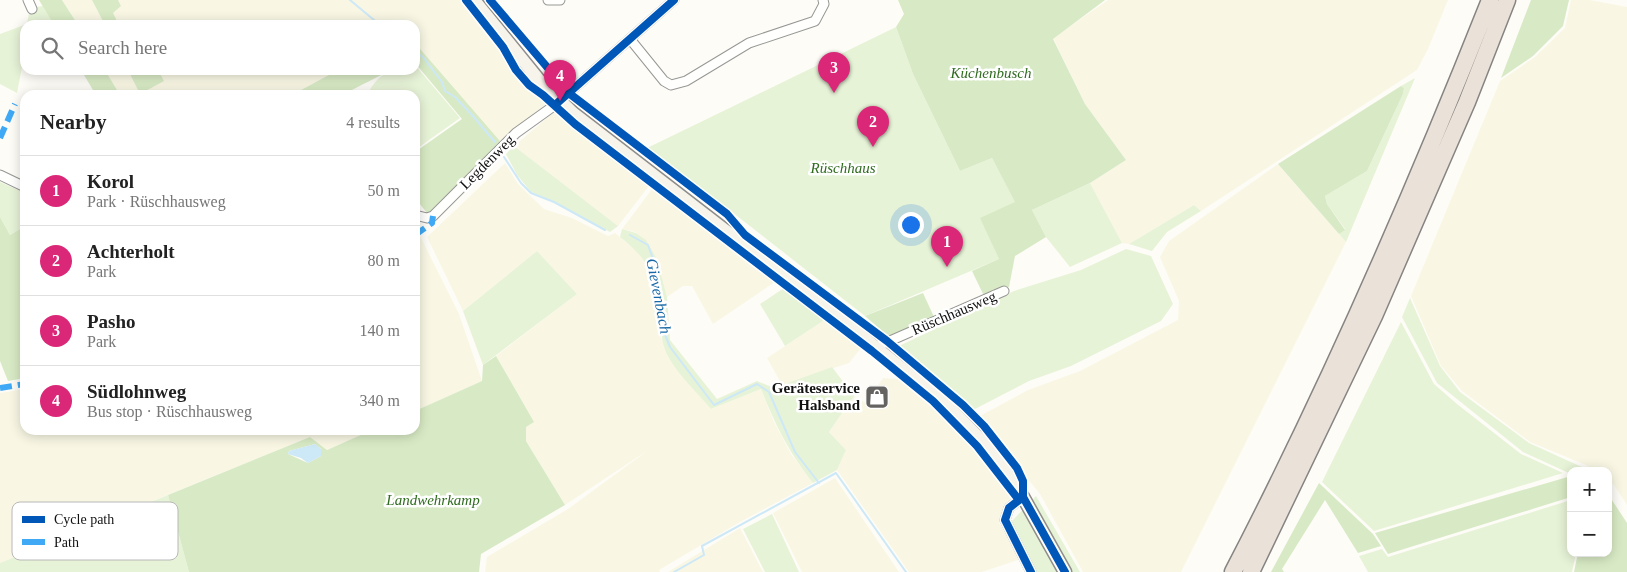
<!DOCTYPE html>
<html lang="en">
<head>
<meta charset="utf-8">
<style>
	:root { --surface:#fff; --page:#f6f6f6; --text:#222; --muted:#767676; --line:#e0e0e0; --accent:#db2777 }
	body { margin:0; font-family:"Times New Roman",serif; background:var(--page); color:var(--text) }
	.controls { position:absolute; right:15px; bottom:15px; display:grid; overflow:hidden; border-radius:10px; box-shadow:0 2px 12px #0003 }
	.controls button { width:45px; height:45px; display:grid; place-items:center; padding:0; border:0; border-bottom:1px solid var(--line); background:var(--surface); color:var(--text); font:25px sans-serif }
	.you { position:absolute; left:910px; top:224px; width:18px; height:18px; margin:-12px; border:4px solid #fff; border-radius:50%; background:#1a73e8; box-shadow:0 0 0 8px #1a73e833 }
	.badge { display:grid; place-items:center; width:32px; height:32px; border-radius:50%; background:var(--accent); color:#fff; font-size:16px; font-weight:700 }
	.pin { position:absolute; translate:-50% -41px; filter:drop-shadow(0 1px 2px #0008) }
	.pin::after { content:''; position:absolute; top:26px; width:18px; height:15px; background:inherit; clip-path:polygon(0 0,100% 0,50% 100%) }
	.list { margin:0; padding:0; list-style:none }
	h2 { display:flex; justify-content:space-between; align-items:center; height:65px; margin:0; padding:0 20px; font-size:21px }
	h2 small { font-size:16px; font-weight:400; color:var(--muted) }
	.list li { display:grid; grid-template-columns:32px 1fr auto; gap:15px; align-items:center; box-sizing:border-box; height:70px; padding:0 20px; border-top:1px solid var(--line) }
	.list b { display:block; font-size:19px; white-space:nowrap }
	.list p { margin:0; font-size:16px; white-space:nowrap; color:var(--muted) }
	.list em { font-size:16px; font-style:normal; color:var(--muted) }
	.icon { flex:none; width:28px; height:28px; fill:none; stroke:currentColor; stroke-width:2; stroke-linecap:round; stroke-linejoin:round }
	.map { position:relative; flex:none; width:1627px; height:572px; overflow:hidden }
	.search { position:absolute; background:var(--surface); box-shadow:0 2px 12px #0003; left:20px; top:20px; width:400px; height:55px; display:flex; align-items:center; gap:12px; box-sizing:border-box; padding:0 18px; border-radius:15px; color:var(--muted); font-size:19px }
	.panel { position:absolute; background:var(--surface); box-shadow:0 2px 12px #0003; left:20px; top:90px; width:400px; height:345px; border-radius:15px }
	.map>svg:first-child { display:block }
	.farmland { fill:#f9f7e4 }
	.green { fill:#e7f3d7 }
	.forest { fill:#d8eac5; fill-rule:evenodd }
	.water { fill:#cde8f7 }
	.lines { fill:none; stroke-linecap:round; stroke-linejoin:round }
	.stream { stroke:#cde8f7; stroke-width:2 }
	.street-casing { stroke:#979795; stroke-width:11 }
	.secondary-casing { stroke:#8e8d8b; stroke-width:15 }
	.highway-casing { stroke:#858482; stroke-width:19 }
	.street { stroke:#fffffe; stroke-width:9 }
	.secondary { stroke:#f6f4eb; stroke-width:12 }
	.highway { stroke:#eae1d8; stroke-width:16 }
	.quiet { stroke:#3fa9f5; stroke-width:6; stroke-dasharray:12 6; stroke-linecap:butt }
	.cycleway-casing { stroke:#fff; stroke-width:11 }
	.cycleway { stroke:#0057b8; stroke-width:8 }
	.labels { text-anchor:middle; dominant-baseline:central; stroke-width:5; stroke-linejoin:round; paint-order:stroke }
	.park-label { font-size:15px; font-style:italic; fill:#2f6b1f; stroke:#fff }
	.street-label { font-size:15px; fill:#111; stroke:#fff }
	.poi-label { font-size:15px; font-weight:bold; fill:#111; stroke:#fff; text-anchor:end }
	.water-label { font-size:16px; font-style:italic; fill:#1768a6; stroke:#fff }
	.key { fill:#fff; stroke:#b8b8b8; stroke-width:1 }
	.key-label { font-size:14px; fill:#111 }
</style>
</head>
<body>
<div class="map">
<svg width="1627" height="572" viewBox="0 0 1627 572">
	<rect width="100%" height="100%" fill="#fdfcf7"/>
	<!-- farmland -->
	<path class="farmland" d="M62 0H464L548 102 500 141 415 43V25H78Z
		M1108 0H1448L1428 49 1417 70 1201 211 1194 205 1129 244 1122 243 1090 183 1126 160 1085 104 1053 38Z
		M1571 0H1590L1627 7V505L1614 485 1608 481V471H1594L1586 465 1530 442 1462 391 1441 366 1411 296 1500 81 1535 57 1565 28Z
		M105 70H338L292 95H120Z
		M554 112 649 186 618 226 514 146Z
		M505 163 518 184 544 209 572 218 608 236 615 233 638 252 648 263 655 287 661 338 711 409 761 389 774 422 791 454 813 483 740 522 659 570 660 572H485L487 557 568 509 647 451 565 505 526 441V427L533 422 496 356 577 294 537 251 463 311 427 237Z
		M1278 164 1346 242 1181 572H1083L1040 494 978 417 1028 390 1080 371 1178 320 1179 301 1160 257 1169 241Z
		M652 189 775 282 713 324 692 286H683L667 297 657 259 646 241 635 232 622 229Z
		M420 236 459 314 482 381 415 411V238Z
		M826 319 862 347 849 363 782 385 767 358Z
		M883 378 898 379 916 391 955 427 1013 500 999 523 1021 559 982 572H909L837 470 846 450 829 432 854 396 866 403Z
		M25 389V430H372L327 450 310 437 0 563V393Z
		M835 478 899 572H802L773 513Z
		M740 528 763 572H668Z"/>
	<!-- green -->
	<path class="green" d="M43 6 54 25H25V62L22 67 17 93 0 84V34L27 24 30 8Z
		M896 27 913 74 960 171 992 158 1016 203 981 218 999 259 865 316 691 180 645 149Z
		M415 65 460 118 415 150V95H367C380 71 389 70 415 70Z
		M1415 78 1346 242 1339 234 1345 229 1327 204 1325 196 1367 171 1403 94 1404 88 1401 86Z
		M514 146 618 226 610 232 555 202 531 192 517 175 506 154Z
		M0 182 25 193V226L10 235 0 217Z
		M1090 183 1122 243 1070 267 1046 237 1032 210Z
		M1194 205 1201 211 1167 232 1152 251 1129 244Z
		M622 229 636 233 646 240 657 259 667 297 670 340 717 399 757 381 774 388 832 367 854 396 829 432 846 450 837 470 813 483C788 451 776 426 761 389L711 409C697 392 679 376 669 358 662 346 661 333 660 320 656 279 653 263 620 237Z
		M1126 249 1151 256 1173 304 1161 321 1071 366 1029 381 973 410 897 347 1014 291 1081 270Z
		M537 251 577 294 483 365 463 311Z
		M784 288 826 319 785 346 760 304Z
		M1410 298 1440 366 1460 392 1529 443 1584 468 1583 471H1571V474L1523 452 1437 383 1402 317Z
		M1401 322 1434 384 1457 404 1521 454 1563 473 1374 531 1322 482Z
		M168 495 189 572H0V563Z
		M1036 496 1080 572H1036L1010 523Z
		M1571 500V553H1576L1572 572H1368L1359 556 1382 549 1388 557Z
		M772 514 799 572H765L743 529Z"/>
	<!-- forest -->
	<path class="forest" d="M39 0H62L78 25H54Z
		M92 0H118L121 6 113 13 119 25H105Z
		M898 0H1105L1053 39 1085 104 1126 160 1090 183 1032 210 1046 237 1015 256 1009 287 984 296 972 271 999 259 980 218 1015 202 992 158 960 171 913 74 896 27 904 14Z
		M1531 0H1569L1563 26 1533 56 1501 78Z
		M415 43 500 141 432 212 427 213 415 198V152L462 119 415 63Z
		M81 70H105L120 95H96Z
		M128 70H158L164 81 140 94Z
		M338 70H391L342 95H292Z
		M1401 86 1404 88 1403 94 1367 171 1325 196 1327 204 1345 230 1339 234 1278 164Z
		M0 217 10 235 25 226V378L8 381 0 361Z
		M923 293 934 317 888 336 865 316Z
		M496 356 534 422 526 427V441L565 505 481 554 479 572H189L168 495 310 437 327 450 372 430H415V411L482 381 483 365ZM315 444 321 449V456L308 463 288 454 289 451Z
		M1571 476V497L1388 554 1375 533Z
		M1319 483 1373 534 1381 546 1358 553 1325 500 1282 569 1284 572H1271Z
		M1608 494 1627 523V572H1574L1578 553H1608Z"/>
	<!-- water -->
	<path class="water" d="M315 444 321 449V456L308 463 301 458 288 454 289 451Z"/>
	<g class="lines">
		<!-- stream -->
		<path class="stream" d="M350 0 380 25
			M415 52 423 57 442 82 445 91 455 97 472 115 495 142
			M504 157 521 183 531 193 554 202 605 230
			M630 235 648 245 652 256 662 308 661 325 670 347 714 405 757 384 769 392 795 452 819 483
			M674 572 704 555 702 546 836 473 906 572"/>
		<!-- street casing -->
		<g class="street-casing">
			<path id="street" d="M28 0 32 9
				M548 0H560
				M630 39 664 81 671 85 686 81 749 43 815 21 824 4 823 0
				M0 175 25 187
				M415 215 427 218 433 216 516 133 555 105 674 0
				M876 347 1004 291
				M1023 497 1009 508 1005 520 1031 572"/>
		</g>
		<!-- secondary casing -->
		<g class="secondary-casing">
			<path id="secondary" d="M474 0 539 80 573 113 853 329 946 404 982 441 1004 469 1023 497 1065 572"/>
		</g>
		<!-- highway casing -->
		<g class="highway-casing">
			<path id="highway" d="M1233 572C1329 387 1413 194 1490 0
				M1251 572 1374 316 1467 102 1507 0"/>
		</g>
		<!-- street -->
		<use href="#street" class="street"/>
		<!-- secondary -->
		<use href="#secondary" class="secondary"/>
		<!-- highway -->
		<use href="#highway" class="highway"/>
		<!-- quiet -->
		<path class="quiet" d="M0 138 15 104
			M415 235 432 223 433 216
			M0 388 25 384"/>
		<!-- cycleway casing -->
		<g class="cycleway-casing">
			<path id="cycleway" d="M466 0 503 47 516 70 529 85 543 95 575 124 872 351 933 401 977 446 1019 500
				M490 0 570 94 727 214 745 235 887 341 963 405 984 426 1017 468 1023 481V497
				M555 105 674 0
				M1023 497 1009 508 1005 520 1031 572
				M1023 497 1065 572"/>
		</g>
		<!-- cycleway -->
		<use href="#cycleway" class="cycleway"/>
	</g>
	<!-- icons -->
	<defs>
		<g id="shop-square" transform="scale(1.25)"><rect x="-9" y="-9" width="18" height="18" rx="4" fill="#646362" stroke="#fff"/><path d="M-5-2.5h2.3a2.7 3.5 0 0 1 5.4 0H5L5.5 6h-11ZM-1.5-2.5h3a1.5 2.3 0 0 0-3 0Z" fill="#fff"/></g>
	</defs>
	<g fill-rule="evenodd">
		<use href="#shop-square" x="877" y="397"/>
	</g>
	<g class="labels">
		<!-- park labels -->
		<g class="park-label">
			<text x="991" y="73">Küchenbusch</text>
			<text x="843" y="168">Rüschhaus</text>
			<text x="433" y="500">Landwehrkamp</text>
		</g>
		<!-- street labels -->
		<g class="street-label">
			<text transform="translate(487 162) rotate(-45)">Legdenweg</text>
			<text transform="translate(954 313) rotate(-23)">Rüschhausweg</text>
		</g>
		<!-- poi labels -->
		<g class="poi-label">
			<text x="860" y="388">Geräteservice<tspan x="860" dy="17">Halsband</tspan></text>
		</g>
		<!-- water labels -->
		<g class="water-label">
			<text transform="translate(659 296) rotate(79)">Gievenbach</text>
		</g>
	</g>
	<!-- legend -->
	<rect x="12" y="502" width="166" height="58" rx="8" class="key"/>
	<rect x="22" y="516" width="23" height="7" fill="#0057b8"/>
	<rect x="22" y="539" width="23" height="6" fill="#3fa9f5"/>
	<g class="key-label">
		<text x="54" y="524">Cycle path</text>
		<text x="54" y="547">Path</text>
	</g>
</svg>
<div class="controls">
<button>+</button>
<button>−</button>
</div>
<div class="you"></div>
<div class="pin badge" style="left:947px;top:267px">1</div>
<div class="pin badge" style="left:873px;top:147px">2</div>
<div class="pin badge" style="left:834px;top:93px">3</div>
<div class="pin badge" style="left:560px;top:101px">4</div>
<div class="search"><svg class="icon" aria-label="search" viewBox="0 0 24 24"><circle cx="10" cy="10" r="6"/><path d="M15 15l6 6"/></svg>Search here</div>
<section class="panel">
<h2>Nearby<small>4 results</small></h2>
<ul class="list">
<li><span class="badge">1</span><div><b>Korol</b><p>Park · Rüschhausweg</p></div><em>50 m</em></li>
<li><span class="badge">2</span><div><b>Achterholt</b><p>Park</p></div><em>80 m</em></li>
<li><span class="badge">3</span><div><b>Pasho</b><p>Park</p></div><em>140 m</em></li>
<li><span class="badge">4</span><div><b>Südlohnweg</b><p>Bus stop · Rüschhausweg</p></div><em>340 m</em></li>
</ul>
</section>
</div>
</body>
</html>
